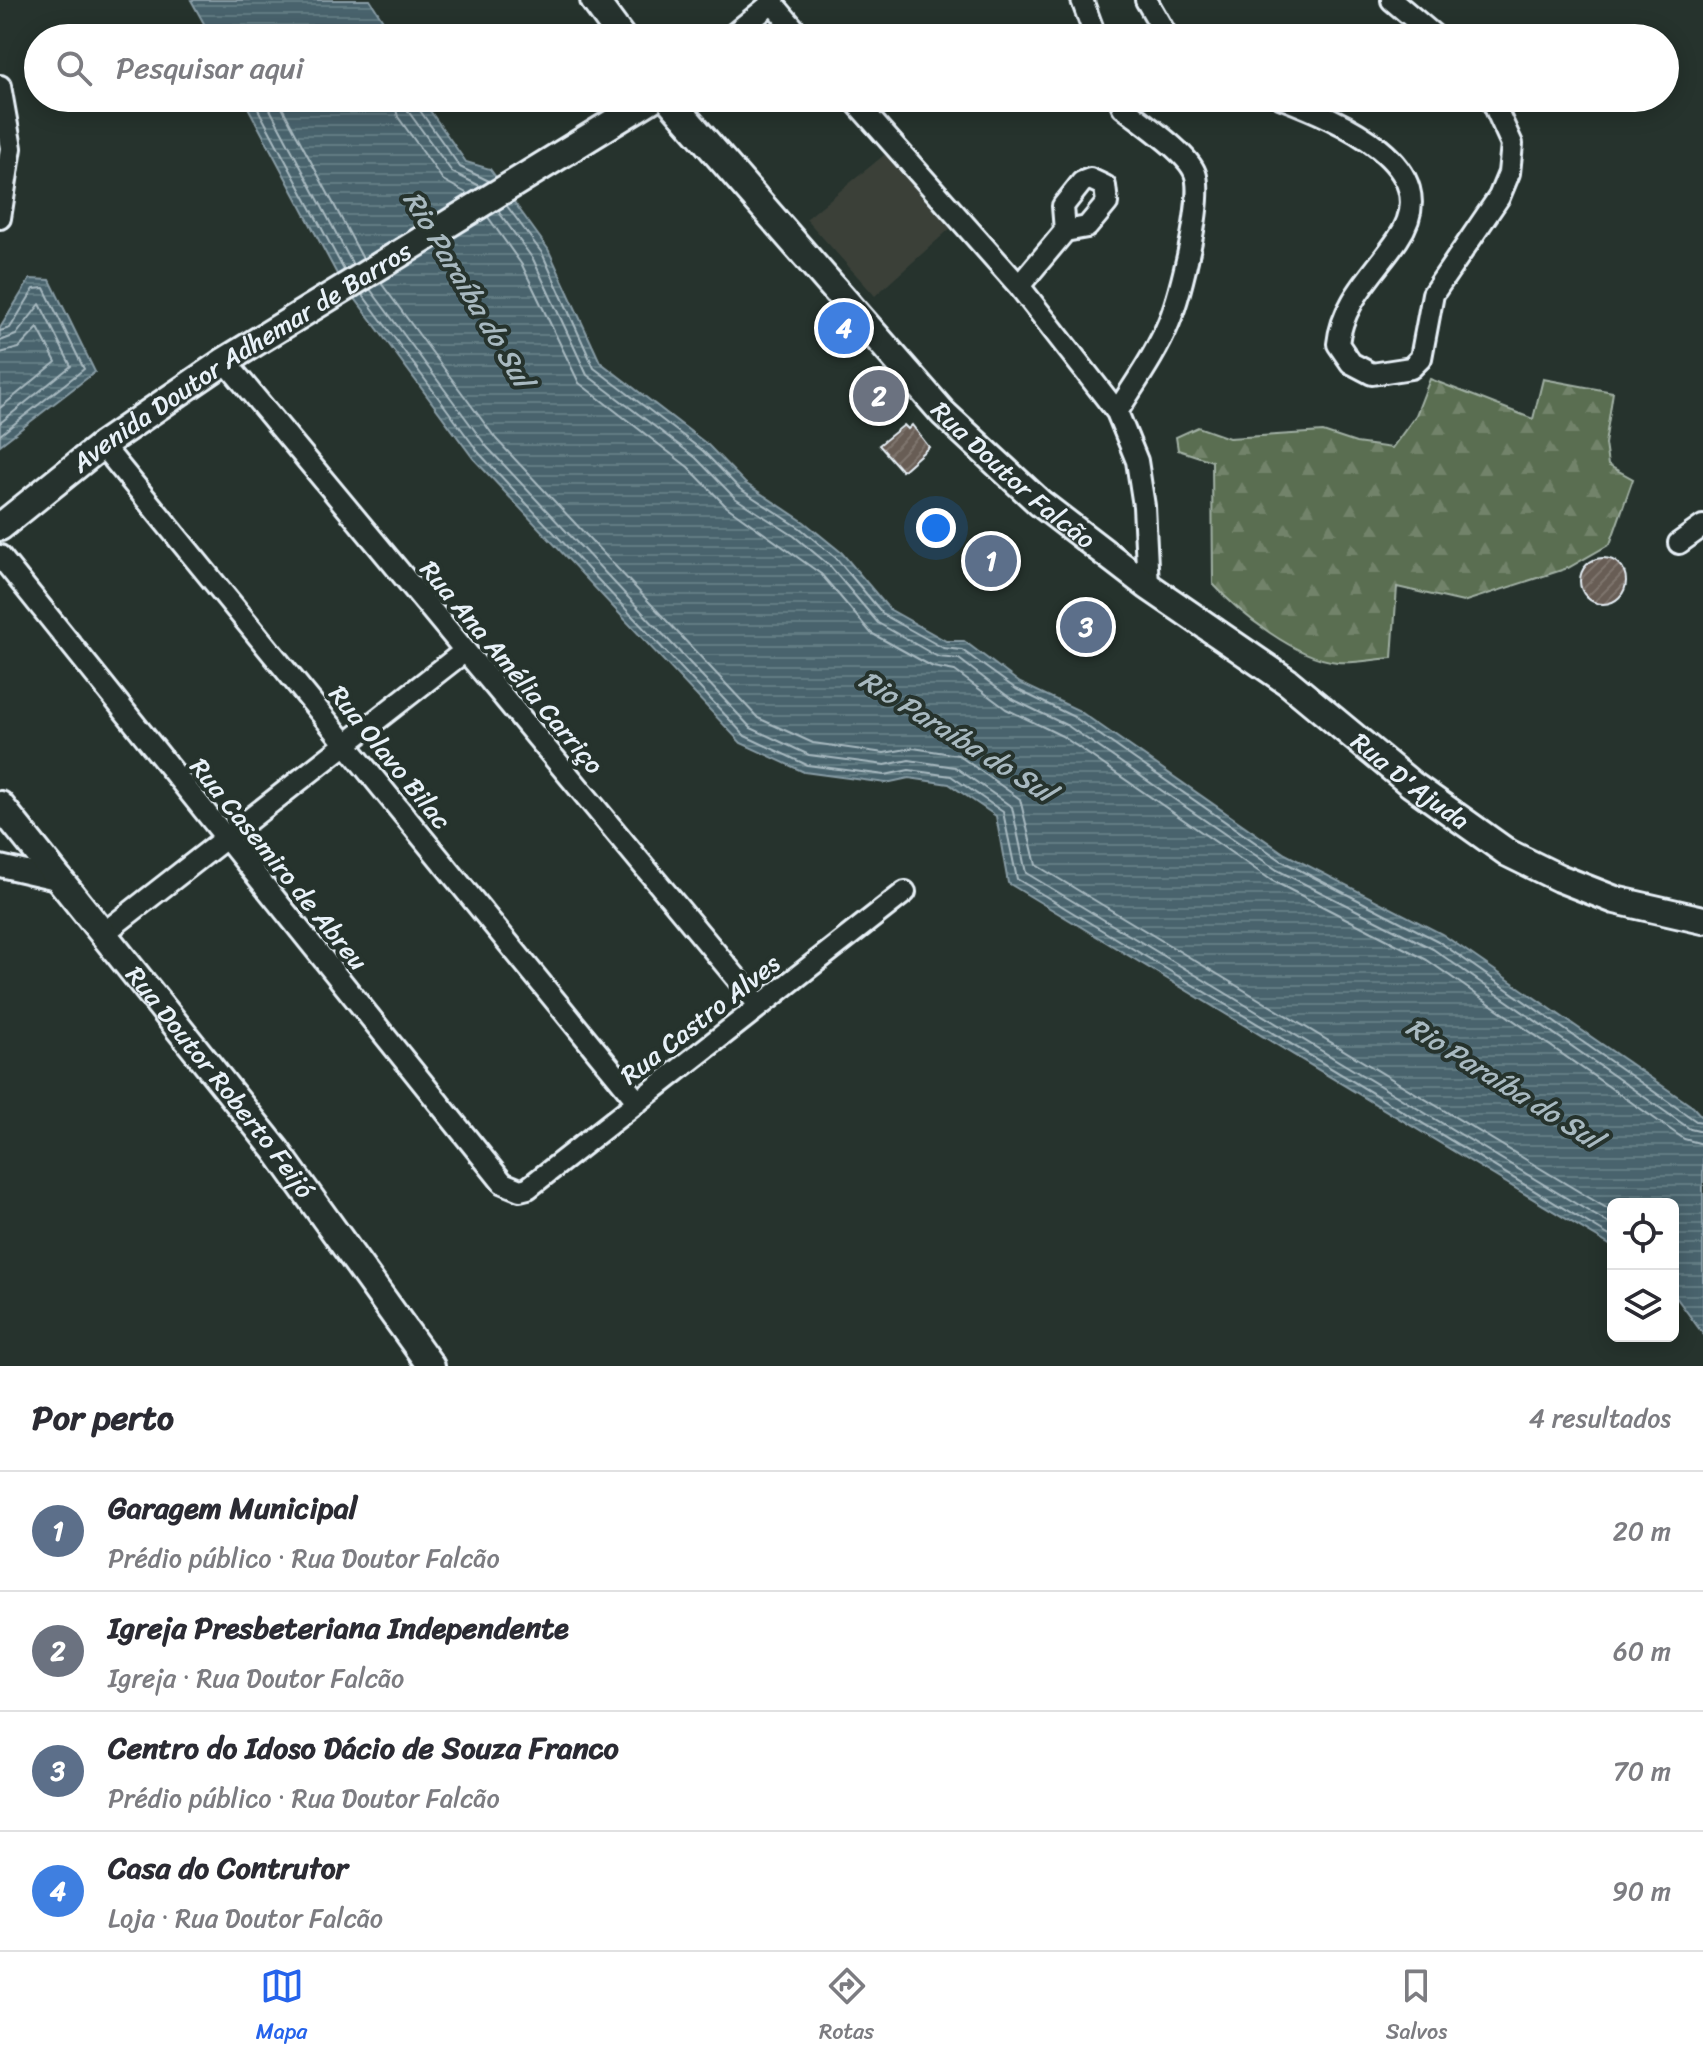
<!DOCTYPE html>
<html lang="pt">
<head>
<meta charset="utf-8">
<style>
	:root { --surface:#fff; --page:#f7f7f7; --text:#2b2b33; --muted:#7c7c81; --line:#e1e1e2; --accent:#2563eb }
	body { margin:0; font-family:Sriracha,sans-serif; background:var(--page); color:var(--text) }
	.controls { position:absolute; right:24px; bottom:24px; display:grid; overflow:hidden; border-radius:12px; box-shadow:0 4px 20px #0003 }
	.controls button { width:72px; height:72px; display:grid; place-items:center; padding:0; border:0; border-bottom:2px solid var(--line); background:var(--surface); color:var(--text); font:40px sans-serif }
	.you { position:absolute; left:936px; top:528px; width:28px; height:28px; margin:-20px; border:6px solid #fff; border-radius:50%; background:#1a73e8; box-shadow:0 0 0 12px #1a73e833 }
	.badge { display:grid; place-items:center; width:52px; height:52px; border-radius:50%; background:var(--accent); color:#fff; font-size:26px; font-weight:700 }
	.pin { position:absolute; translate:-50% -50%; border:4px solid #fff; box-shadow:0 2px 8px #0006 }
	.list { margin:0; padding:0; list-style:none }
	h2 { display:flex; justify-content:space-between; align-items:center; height:104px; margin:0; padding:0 32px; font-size:34px }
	h2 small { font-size:26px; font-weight:400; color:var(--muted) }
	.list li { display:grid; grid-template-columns:52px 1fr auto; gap:24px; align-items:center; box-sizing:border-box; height:120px; padding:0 32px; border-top:2px solid var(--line) }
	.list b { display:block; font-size:30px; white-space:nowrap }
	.list p { margin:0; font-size:26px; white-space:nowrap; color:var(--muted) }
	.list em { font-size:26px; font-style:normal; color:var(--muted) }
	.icon { flex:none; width:44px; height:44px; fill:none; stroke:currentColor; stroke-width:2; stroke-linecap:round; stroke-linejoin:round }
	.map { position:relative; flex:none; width:1703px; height:1366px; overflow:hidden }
	.search { position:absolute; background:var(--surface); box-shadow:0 4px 20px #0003; left:24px; right:24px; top:24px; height:88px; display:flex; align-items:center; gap:20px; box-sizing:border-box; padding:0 28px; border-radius:44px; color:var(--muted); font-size:30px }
	.sheet { height:584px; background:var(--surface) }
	nav { display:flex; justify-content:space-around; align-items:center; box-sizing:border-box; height:112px; border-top:2px solid var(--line); background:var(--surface); font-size:22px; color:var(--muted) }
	nav a { display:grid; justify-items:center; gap:4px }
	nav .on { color:var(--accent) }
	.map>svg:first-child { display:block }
	.built { fill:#3a4039 }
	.forest { fill:url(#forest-firs); stroke:#a1b0a4; stroke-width:2 }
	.water { fill:url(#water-rules); stroke:#889ca5; stroke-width:2 }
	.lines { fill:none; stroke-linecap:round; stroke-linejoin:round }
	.shore { stroke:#a8b9c0; stroke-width:2 }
	.building { fill:url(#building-hatch); stroke:#e8f1f8; stroke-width:2 }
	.minor-casing { stroke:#e8f1f8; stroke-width:26 }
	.major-casing { stroke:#e8f1f8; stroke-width:32 }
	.minor { stroke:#26332d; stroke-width:20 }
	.major { stroke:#26332d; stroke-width:26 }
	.labels { text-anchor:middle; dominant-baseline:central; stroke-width:8; stroke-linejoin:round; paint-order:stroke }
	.street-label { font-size:26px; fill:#e8f1f8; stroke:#26332d }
	.water-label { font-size:28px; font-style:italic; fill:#a8b9c0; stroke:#26332d }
</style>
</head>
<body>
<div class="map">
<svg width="1703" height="1366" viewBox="0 0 1703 1366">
	<defs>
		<pattern id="forest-firs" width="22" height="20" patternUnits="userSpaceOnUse" patternTransform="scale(2)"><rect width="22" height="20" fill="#5a6e51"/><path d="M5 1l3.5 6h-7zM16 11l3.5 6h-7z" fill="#72836b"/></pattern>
		<pattern id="water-rules" width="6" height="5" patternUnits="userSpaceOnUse" patternTransform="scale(2)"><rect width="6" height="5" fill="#48646d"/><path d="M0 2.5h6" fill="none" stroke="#627b83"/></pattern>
		<pattern id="building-hatch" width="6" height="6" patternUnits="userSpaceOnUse" patternTransform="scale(2)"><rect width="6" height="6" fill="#685d55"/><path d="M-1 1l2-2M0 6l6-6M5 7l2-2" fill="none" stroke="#7e756e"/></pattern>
	</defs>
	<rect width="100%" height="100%" fill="#26332d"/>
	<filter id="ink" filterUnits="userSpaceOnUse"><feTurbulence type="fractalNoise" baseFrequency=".0125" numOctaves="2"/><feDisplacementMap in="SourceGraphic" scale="16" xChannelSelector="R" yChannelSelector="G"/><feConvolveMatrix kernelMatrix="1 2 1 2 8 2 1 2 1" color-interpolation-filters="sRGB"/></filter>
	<g filter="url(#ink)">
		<!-- built -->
		<path class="built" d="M889 151 953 226 875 296 806 219Z"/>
		<!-- forest -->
		<path class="forest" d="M1430 379 1533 419 1543 379 1613 392 1605 444 1608 465 1633 479 1610 544 1568 568 1463 602 1397 587 1392 658C1375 659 1354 664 1337 662 1296 658 1240 614 1213 584L1212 461 1178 450 1176 437 1198 427 1229 438 1323 432 1356 443 1392 448 1416 415Z"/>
		<!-- water -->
		<path class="water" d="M191 0H370L394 38H212Z
			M243 98H421L466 162 490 169 548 249 600 362 708 445 745 483 804 522 842 553 889 609 946 641H964L1020 683 1078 710 1285 854 1442 934 1693 1107 1703 1118V1334L1673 1293V1204H1613V1247L1008 883 996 816 949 784 909 778 886 783 804 772 741 743 473 458 337 274Z
			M30 279 50 280 95 372 0 445V328Z"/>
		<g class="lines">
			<!-- shore -->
			<path class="shore" d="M252 98 344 270
				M264 98 353 265
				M277 98 363 259
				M393 98 398 117 443 180 468 194
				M405 98 408 111 452 172 480 186
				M415 98 416 105 460 167 489 181
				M507 206 542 253 594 368 703 451 740 489 800 528 836 558 884 615 943 648 962 650 1016 689 1074 717 1282 861 1438 941 1696 1121 1703 1122
				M498 211 533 259 587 375 696 458 735 498 794 536 829 565 878 623 938 657 959 659 1010 698 1068 726 1277 870 1433 949 1690 1129 1703 1132
				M488 217 522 265 579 383 688 467 727 507 821 574 871 633 933 667 955 671 1006 709 1062 736 1271 880 1427 960 1684 1139 1703 1144
				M381 283 496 439 758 718 813 743 884 753 913 748 958 755 1020 799 1036 865 1613 1212
				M370 289 487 447 751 728 809 755 885 765 909 760 955 767 1012 807 1026 873 1613 1226
				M362 294 479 453 745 736 807 765 885 775 909 770 951 776 1003 812 1017 879 1613 1238
				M0 331 10 328 34 289 44 288 84 369 0 435
				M0 341 16 335 40 304 71 366 0 423
				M0 353 19 348 38 328 56 362 0 408"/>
		</g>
		<!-- building -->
		<path class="building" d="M889 376 901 389 869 417 855 403Z
			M904 425 908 429 912 425 929 447 902 471 879 445Z
			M1580 581a23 23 0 1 1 46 0a23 23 0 1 1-46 0Z"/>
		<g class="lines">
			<!-- minor casing -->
			<g class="minor-casing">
				<path id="minor" d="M770 0 802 38
					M1082 0 1096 38
					M1146 0 1168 38
					M1392 0 1437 38
					M729 38 772 3
					M0 86 11 148 0 218
					M852 98 1019 286 1117 412 1137 461 1144 506 1148 586
					M1282 98C1336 119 1449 165 1398 239 1375 273 1342 302 1338 344L1351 363 1372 374 1411 368 1421 358 1433 294 1499 197 1509 173 1512 144 1491 98
					M1090 179 1105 186 1107 203 1087 227 1065 231 1063 206 1082 182Z
					M1019 286 1065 231
					M225 361 759 1005
					M1117 412C1135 383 1156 354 1169 322 1180 295 1205 198 1195 173 1187 152 1141 122 1123 107L1119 98
					M102 445 638 1102
					M1679 543 1703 526
					M0 556 503 1183 520 1190 528 1188 905 892
					M0 866 61 880
					M104 933 465 651"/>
			</g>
			<!-- major casing -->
			<g class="major-casing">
				<g id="major">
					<path d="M594 0 622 38"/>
					<path id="s1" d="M668 98 943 413 1040 503 1148 586 1288 682 1411 784 1508 853 1559 878 1615 900 1703 920"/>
					<path id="s2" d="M0 527 102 445 225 361 653 98"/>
					<path id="s3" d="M0 805 276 1150 431 1366"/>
				</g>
			</g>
			<!-- minor -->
			<use href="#minor" class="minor"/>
			<!-- major -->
			<use href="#major" class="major"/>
		</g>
	</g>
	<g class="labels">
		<!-- street labels -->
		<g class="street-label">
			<text stroke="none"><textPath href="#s2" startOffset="296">Avenida Doutor Adhemar de Barros</textPath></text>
			<text stroke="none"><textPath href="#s1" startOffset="512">Rua Doutor Falcão</textPath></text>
			<text transform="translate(512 667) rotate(50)">Rua Ana Amélia Carriço</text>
			<text transform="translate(390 757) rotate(51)">Rua Olavo Bilac</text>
			<text stroke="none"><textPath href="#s1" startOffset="1014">Rua D'Ajuda</textPath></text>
			<text transform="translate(279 864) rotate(51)">Rua Casemiro de Abreu</text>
			<text transform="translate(700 1019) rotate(-38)">Rua Castro Alves</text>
			<text stroke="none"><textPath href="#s3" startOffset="354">Rua Doutor Roberto Feijó</textPath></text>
		</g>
		<!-- water labels -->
		<g class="water-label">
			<text transform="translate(468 289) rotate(59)">Rio Paraíba do Sul</text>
			<text transform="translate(957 736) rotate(32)">Rio Paraíba do Sul</text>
			<text transform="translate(1504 1083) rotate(32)">Rio Paraíba do Sul</text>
		</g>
	</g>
</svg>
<div class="controls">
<button><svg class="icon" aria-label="locate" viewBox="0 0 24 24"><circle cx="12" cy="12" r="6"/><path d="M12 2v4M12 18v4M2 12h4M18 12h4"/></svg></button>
<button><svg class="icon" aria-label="layers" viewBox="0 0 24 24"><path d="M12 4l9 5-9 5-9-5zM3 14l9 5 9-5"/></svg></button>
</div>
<div class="you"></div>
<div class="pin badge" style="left:991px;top:561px;background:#5c6f8a">1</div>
<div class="pin badge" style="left:879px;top:396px;background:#6b7280">2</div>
<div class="pin badge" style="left:1086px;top:627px;background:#5c6f8a">3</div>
<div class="pin badge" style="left:844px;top:328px;background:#3f7fe0">4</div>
<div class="search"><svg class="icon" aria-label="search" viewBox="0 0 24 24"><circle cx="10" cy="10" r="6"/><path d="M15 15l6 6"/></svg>Pesquisar aqui</div>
</div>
<section class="sheet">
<h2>Por perto<small>4 resultados</small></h2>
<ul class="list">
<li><span class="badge" style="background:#5c6f8a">1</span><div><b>Garagem Municipal</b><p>Prédio público · Rua Doutor Falcão</p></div><em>20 m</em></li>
<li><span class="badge" style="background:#6b7280">2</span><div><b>Igreja Presbeteriana Independente</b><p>Igreja · Rua Doutor Falcão</p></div><em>60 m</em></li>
<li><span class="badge" style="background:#5c6f8a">3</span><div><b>Centro do Idoso Dácio de Souza Franco</b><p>Prédio público · Rua Doutor Falcão</p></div><em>70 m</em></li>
<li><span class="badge" style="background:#3f7fe0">4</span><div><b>Casa do Contrutor</b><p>Loja · Rua Doutor Falcão</p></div><em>90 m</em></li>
</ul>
</section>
<nav>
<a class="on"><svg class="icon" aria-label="map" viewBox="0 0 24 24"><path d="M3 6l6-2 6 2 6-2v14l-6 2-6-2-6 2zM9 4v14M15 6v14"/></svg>Mapa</a>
<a><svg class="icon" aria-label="directions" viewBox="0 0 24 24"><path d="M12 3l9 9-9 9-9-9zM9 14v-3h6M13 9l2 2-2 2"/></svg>Rotas</a>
<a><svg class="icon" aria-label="saved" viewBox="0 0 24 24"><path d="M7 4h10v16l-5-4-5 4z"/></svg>Salvos</a>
</nav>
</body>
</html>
